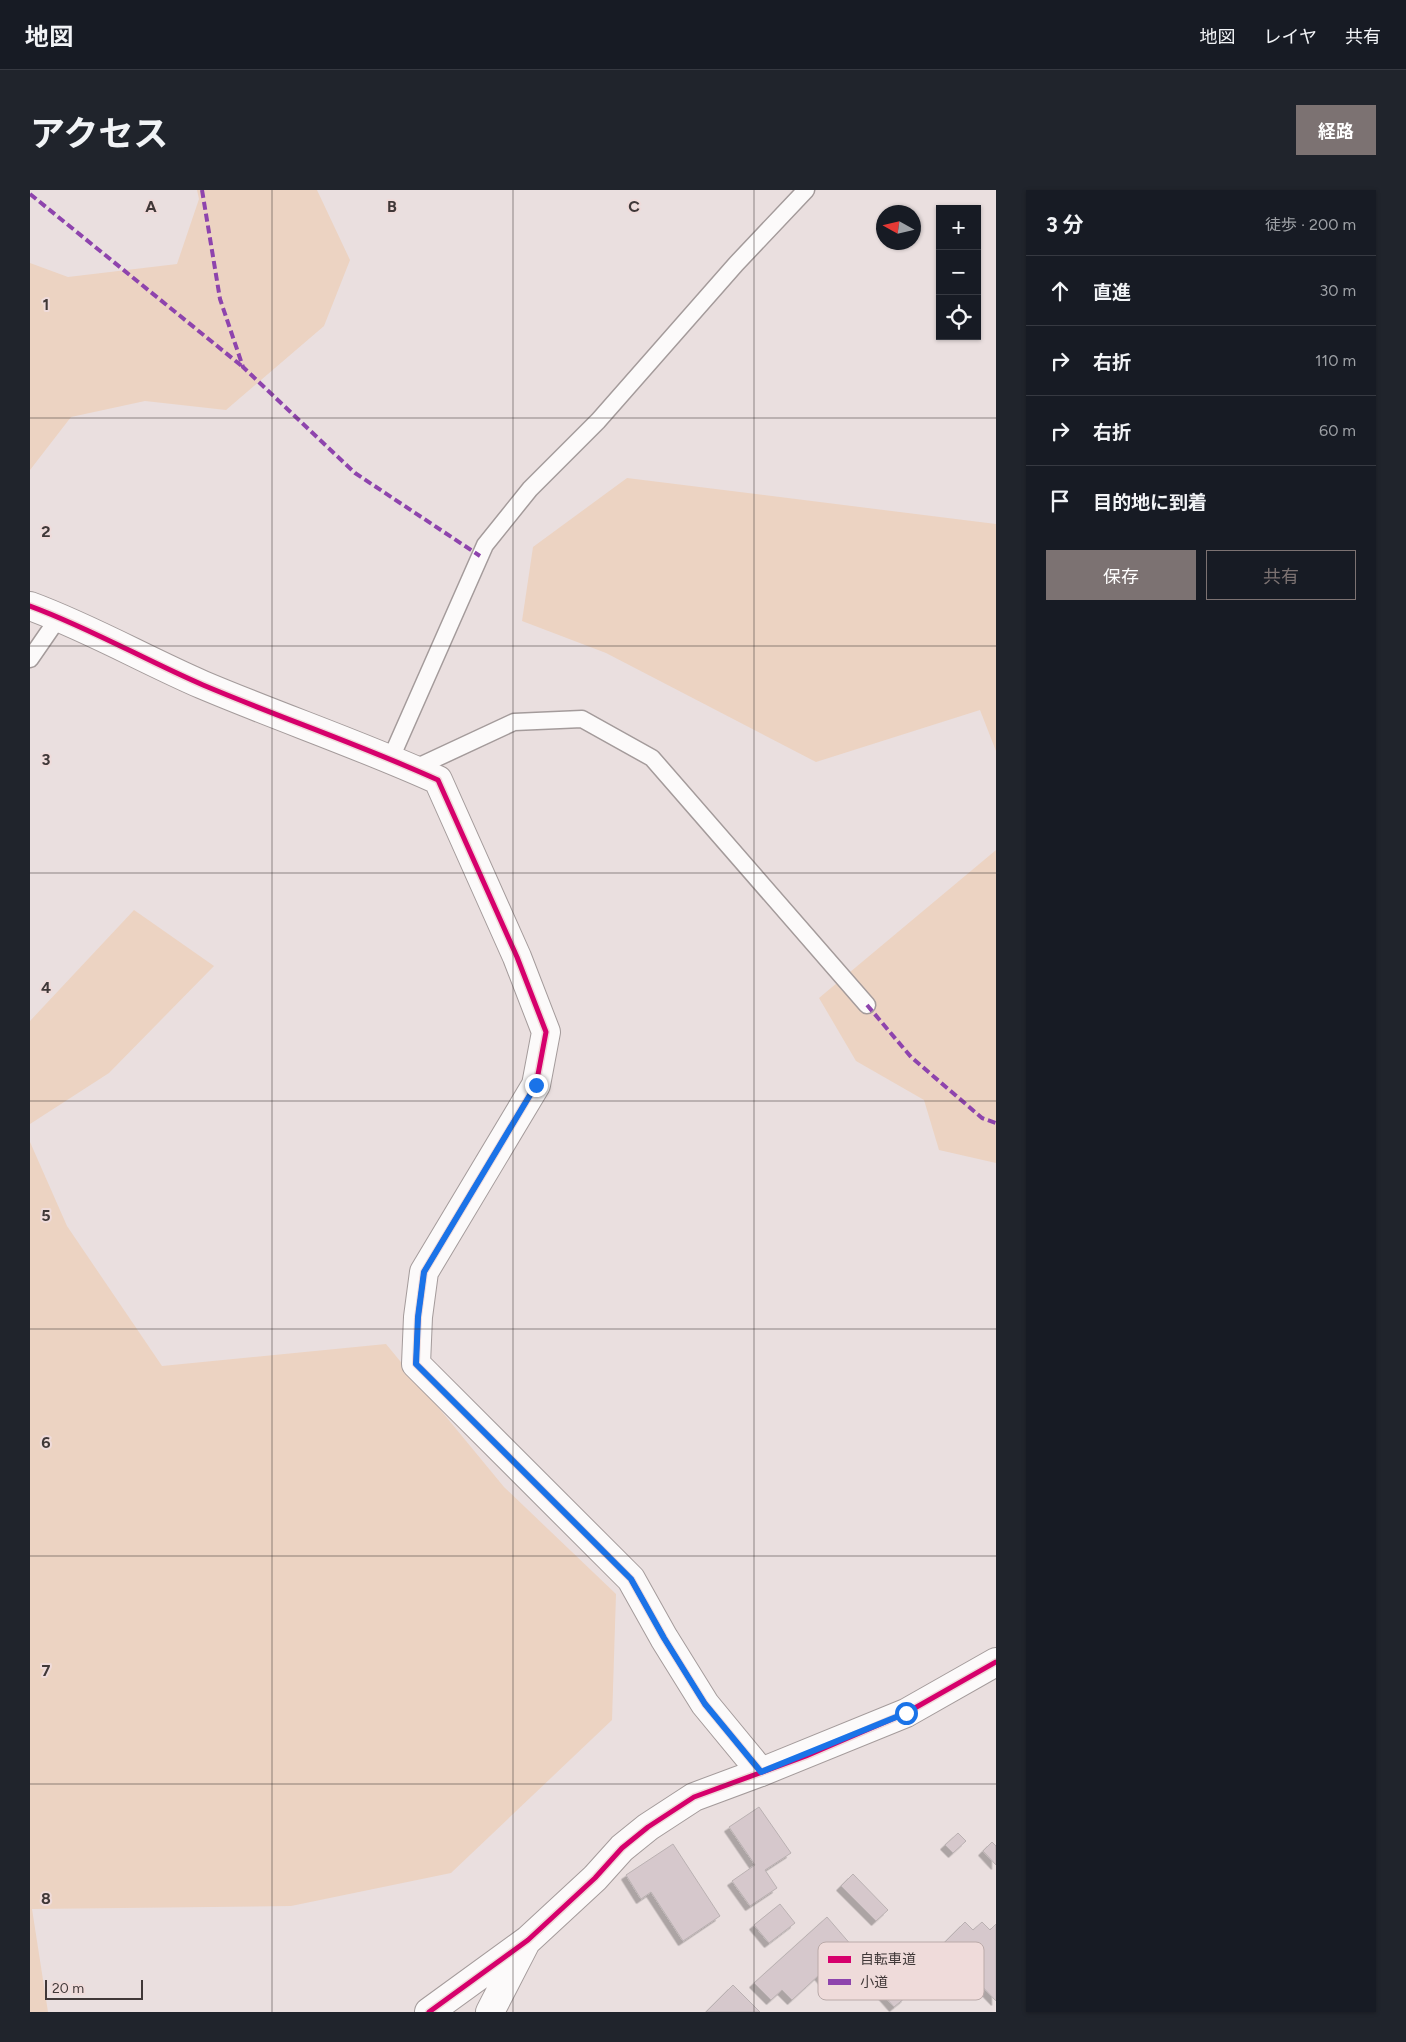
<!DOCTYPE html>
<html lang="ja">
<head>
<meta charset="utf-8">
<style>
	:root { --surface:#171b24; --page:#20242c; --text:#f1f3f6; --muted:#9ea1a6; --line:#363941; --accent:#7c7272 }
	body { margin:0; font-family:Figtree,"Noto Sans JP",sans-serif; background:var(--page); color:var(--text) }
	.controls { position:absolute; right:15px; top:15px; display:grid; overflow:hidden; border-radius:0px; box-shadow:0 1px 4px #0004 }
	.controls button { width:45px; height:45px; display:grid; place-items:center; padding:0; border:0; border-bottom:1px solid var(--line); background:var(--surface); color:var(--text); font:25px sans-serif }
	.compass { position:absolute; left:846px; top:15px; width:45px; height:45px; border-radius:50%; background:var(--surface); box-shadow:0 1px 4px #0004; rotate:278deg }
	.scale { position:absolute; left:15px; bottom:12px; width:98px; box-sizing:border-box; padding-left:5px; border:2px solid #403838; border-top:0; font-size:14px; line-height:18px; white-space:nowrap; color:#403838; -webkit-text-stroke:4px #efdbda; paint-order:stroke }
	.stop { position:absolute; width:15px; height:15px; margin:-11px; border:4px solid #1a73e8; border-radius:50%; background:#fff }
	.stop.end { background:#1a73e8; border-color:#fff; box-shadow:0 1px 5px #0008 }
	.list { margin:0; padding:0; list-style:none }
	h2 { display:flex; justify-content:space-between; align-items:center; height:65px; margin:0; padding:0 20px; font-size:21px }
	h2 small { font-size:16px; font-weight:400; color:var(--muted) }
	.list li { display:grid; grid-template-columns:32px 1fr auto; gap:15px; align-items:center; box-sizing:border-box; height:70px; padding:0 20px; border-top:1px solid var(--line) }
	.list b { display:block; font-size:19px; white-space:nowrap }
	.list em { font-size:16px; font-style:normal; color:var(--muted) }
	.actions { display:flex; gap:10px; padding:15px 20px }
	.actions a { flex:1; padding:11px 0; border:1px solid var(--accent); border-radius:0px; text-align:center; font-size:18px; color:var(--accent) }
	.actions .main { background:var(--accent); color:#fff }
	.icon { flex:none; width:28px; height:28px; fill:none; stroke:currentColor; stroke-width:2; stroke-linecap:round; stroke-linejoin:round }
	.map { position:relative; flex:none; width:966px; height:1822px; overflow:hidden; border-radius:0px }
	header { display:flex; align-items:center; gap:30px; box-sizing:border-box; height:70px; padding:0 25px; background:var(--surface); border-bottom:1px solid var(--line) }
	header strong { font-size:24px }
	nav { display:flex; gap:28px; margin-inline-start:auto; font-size:18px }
	.intro { display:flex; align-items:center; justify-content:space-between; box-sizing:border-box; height:120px; padding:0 30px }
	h1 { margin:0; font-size:35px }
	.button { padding:12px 22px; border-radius:0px; background:var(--accent); color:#fff; font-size:18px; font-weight:700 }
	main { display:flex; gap:30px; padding:0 30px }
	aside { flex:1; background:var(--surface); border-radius:0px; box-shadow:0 1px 4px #0004 }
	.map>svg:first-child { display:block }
	.green { fill:#ecd3c2 }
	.building { fill:#d6c8cc; stroke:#bab1b2; filter:url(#shadow) }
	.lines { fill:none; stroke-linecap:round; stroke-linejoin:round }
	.service-casing { stroke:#a49b9b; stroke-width:19 }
	.minor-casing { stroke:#a49b9b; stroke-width:30 }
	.tertiary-casing { stroke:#a49b9b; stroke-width:30 }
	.service { stroke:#fcfafa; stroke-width:16 }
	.minor { stroke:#fcfafa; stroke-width:28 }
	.tertiary { stroke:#fcfafa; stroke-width:28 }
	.quiet { stroke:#8e44ad; stroke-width:4; stroke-dasharray:8 4; stroke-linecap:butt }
	.cycleway-casing { stroke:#efdbda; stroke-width:8 }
	.cycleway { stroke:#d6006c; stroke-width:5 }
	.route { stroke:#1a73e8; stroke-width:6 }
	.grid { fill:none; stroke:#403838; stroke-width:1; stroke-opacity:0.55 }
	.key { fill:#efdbda; stroke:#baaaa9; stroke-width:1 }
	.key-label { font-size:14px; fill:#403838 }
	.grid-label { font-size:16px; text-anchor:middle; font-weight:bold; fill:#403838; stroke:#efdbda; stroke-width:4; stroke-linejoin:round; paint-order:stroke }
</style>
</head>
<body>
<header>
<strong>地図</strong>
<nav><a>地図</a><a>レイヤ</a><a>共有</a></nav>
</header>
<div class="intro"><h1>アクセス</h1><a class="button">経路</a></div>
<main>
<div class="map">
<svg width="966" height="1822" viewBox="0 0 966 1822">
	<defs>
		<filter id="shadow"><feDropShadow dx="-4.5" dy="4.5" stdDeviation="0" flood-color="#0004"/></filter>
	</defs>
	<rect width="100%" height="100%" fill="#eadfdf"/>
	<!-- green -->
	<path class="green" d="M167 0H287L320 70 294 136 196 220 115 211 41 227 0 280V73L38 87 147 74 169 9Z
		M597 288 966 334V561L950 520 786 572 576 463 492 431 503 357Z
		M966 660V973L909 960 894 910 826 871 789 808Z
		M104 720 184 776 79 883 0 934V831Z
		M0 952 37 1036 132 1176 356 1154 474 1297 586 1404 582 1530 421 1683 261 1716 2 1719 18 1822H0Z"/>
	<!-- building -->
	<path class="building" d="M729 1617 761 1663 735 1680 747 1698 720 1716 702 1691 725 1675 699 1637Z
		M928 1643 936 1651 923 1663 915 1655Z
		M962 1652 966 1656V1675L953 1661Z
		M643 1654 690 1726 653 1751 621 1702 611 1709 596 1685Z
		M823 1684 858 1720 846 1731 811 1696Z
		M750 1714 765 1733 739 1753 724 1735Z
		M797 1727 822 1756 803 1774 809 1781 796 1793 789 1785 762 1810 752 1800 741 1810 724 1793Z
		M935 1732 943 1740 952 1732 960 1740 966 1734V1811L945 1789 939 1795 923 1778 913 1788 899 1774 908 1766 905 1762Z
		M859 1789 876 1807 864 1817 848 1799Z
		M703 1795 730 1822H676Z"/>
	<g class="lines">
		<!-- service casing -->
		<g class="service-casing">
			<path id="service" d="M0 469 29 427
				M361 568 455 355 500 299 568 231 706 74 776 0
				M383 579 484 532 552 529 622 568 837 815"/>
		</g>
		<!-- minor casing -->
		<g class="minor-casing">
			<path id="minor" d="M0 416C60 438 115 470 173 495 251 528 331 555 408 590L487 767 516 842 506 895 394 1082 388 1127 386 1174 601 1389 634 1448 675 1514 731 1582 664 1607 618 1637 592 1658 565 1688 498 1750 399 1822
				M460 1822 495 1754"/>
		</g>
		<!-- tertiary casing -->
		<g class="tertiary-casing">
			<path id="tertiary" d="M731 1582 876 1523 966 1472"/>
		</g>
		<!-- service -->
		<use href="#service" class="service"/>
		<!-- minor -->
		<use href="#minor" class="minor"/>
		<!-- tertiary -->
		<use href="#tertiary" class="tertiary"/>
		<!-- quiet -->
		<path class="quiet" d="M172 0 190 109 213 177 325 283 450 366
			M0 4 213 177
			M837 815 881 867 952 928 966 933"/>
		<!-- cycleway casing -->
		<g class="cycleway-casing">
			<path id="cycleway" d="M0 416C60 438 115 470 173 495 251 528 331 555 408 590L487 767 516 842 506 895 394 1082 388 1127 386 1174 601 1389 634 1448 675 1514 731 1582
				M399 1822 498 1750 565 1688 592 1658 618 1637 664 1607 776 1566 876 1523 966 1472"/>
		</g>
		<!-- cycleway -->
		<use href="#cycleway" class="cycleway"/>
	</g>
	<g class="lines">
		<!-- route -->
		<path class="route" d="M506 895 394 1082 388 1127 386 1174 601 1389 634 1448 675 1514 731 1582 876 1523"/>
	</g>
	<!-- grid -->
	<path class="grid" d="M242 0V1822M483 0V1822M724 0V1822M0 228H966M0 456H966M0 683H966M0 911H966M0 1139H966M0 1366H966M0 1594H966"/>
	<!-- legend -->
	<rect x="788" y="1752" width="166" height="58" rx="8" class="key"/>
	<rect x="798" y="1766" width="23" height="7" fill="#d6006c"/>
	<rect x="798" y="1789" width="23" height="6" fill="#8e44ad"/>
	<g class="key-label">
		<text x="830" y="1774">自転車道</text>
		<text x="830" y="1797">小道</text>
	</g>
	<g class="grid-label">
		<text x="121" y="22">A</text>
		<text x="362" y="22">B</text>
		<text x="604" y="22">C</text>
		<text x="16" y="120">1</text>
		<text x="16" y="347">2</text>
		<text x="16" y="575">3</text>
		<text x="16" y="803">4</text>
		<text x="16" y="1031">5</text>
		<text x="16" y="1258">6</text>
		<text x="16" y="1486">7</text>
		<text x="16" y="1714">8</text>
	</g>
</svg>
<div class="controls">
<button>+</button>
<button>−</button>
<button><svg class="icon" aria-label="locate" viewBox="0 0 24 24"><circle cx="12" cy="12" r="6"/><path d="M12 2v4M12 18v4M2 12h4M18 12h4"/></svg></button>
</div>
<svg class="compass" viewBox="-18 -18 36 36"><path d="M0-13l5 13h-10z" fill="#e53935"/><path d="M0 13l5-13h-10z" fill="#9ea1a6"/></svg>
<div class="scale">20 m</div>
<div class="stop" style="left:876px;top:1523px"></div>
<div class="stop end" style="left:506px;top:895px"></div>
</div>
<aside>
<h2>3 分<small>徒歩 · 200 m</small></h2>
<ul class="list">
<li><svg class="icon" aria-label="ahead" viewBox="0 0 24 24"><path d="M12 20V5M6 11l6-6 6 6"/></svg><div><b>直進</b></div><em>30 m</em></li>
<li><svg class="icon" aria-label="right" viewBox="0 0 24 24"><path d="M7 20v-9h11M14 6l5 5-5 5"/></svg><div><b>右折</b></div><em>110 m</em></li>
<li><svg class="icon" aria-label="right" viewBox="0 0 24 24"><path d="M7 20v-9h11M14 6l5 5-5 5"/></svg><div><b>右折</b></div><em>60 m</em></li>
<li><svg class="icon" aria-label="arrive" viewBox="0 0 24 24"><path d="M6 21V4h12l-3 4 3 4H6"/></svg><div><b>目的地に到着</b></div></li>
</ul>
<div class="actions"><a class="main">保存</a><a>共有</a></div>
</aside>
</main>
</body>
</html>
